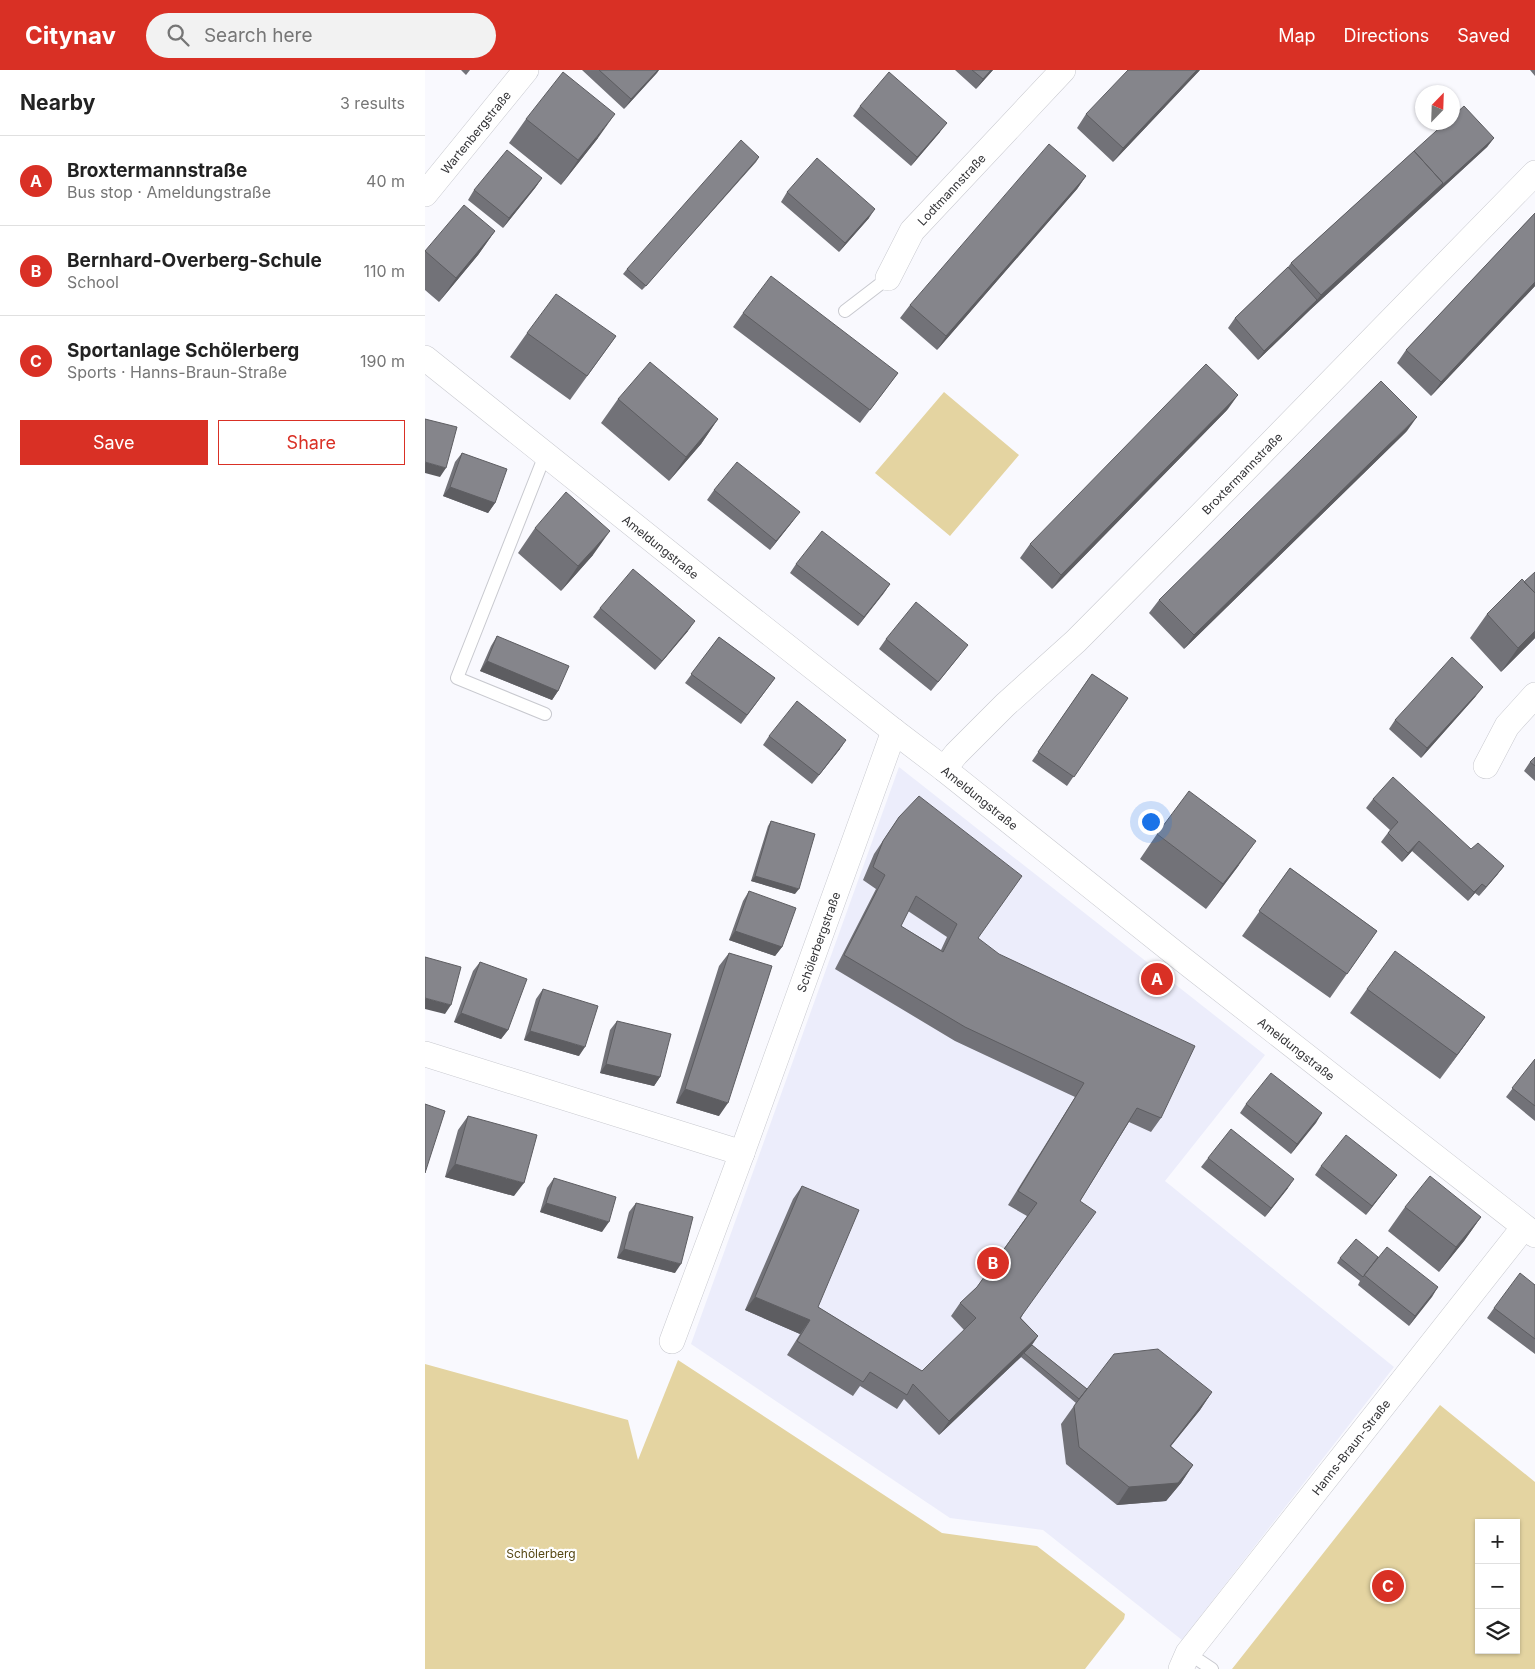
<!DOCTYPE html>
<html lang="en">
<head>
<meta charset="utf-8">
<style>
	:root { --surface:#fff; --page:#f2f2f2; --text:#222; --muted:#767676; --line:#e0e0e0; --accent:#d93025 }
	body { margin:0; font-family:Inter,sans-serif; background:var(--page); color:var(--text) }
	.controls { position:absolute; right:15px; bottom:15px; display:grid; overflow:hidden; border-radius:0px; box-shadow:0 1px 4px #0004 }
	.controls button { width:45px; height:45px; display:grid; place-items:center; padding:0; border:0; border-bottom:1px solid var(--line); background:var(--surface); color:var(--text); font:25px sans-serif }
	.compass { position:absolute; left:990px; top:15px; width:45px; height:45px; border-radius:50%; background:var(--surface); box-shadow:0 1px 4px #0004; rotate:23deg }
	.you { position:absolute; left:725px; top:751px; width:18px; height:18px; margin:-12px; border:4px solid #fff; border-radius:50%; background:#1a73e8; box-shadow:0 0 0 8px #1a73e833 }
	.badge { display:grid; place-items:center; width:32px; height:32px; border-radius:50%; background:var(--accent); color:#fff; font-size:16px; font-weight:700 }
	.pin { position:absolute; translate:-50% -50%; border:2px solid #fff; box-shadow:0 1px 5px #0006 }
	.list { margin:0; padding:0; list-style:none }
	h2 { display:flex; justify-content:space-between; align-items:center; height:65px; margin:0; padding:0 20px; font-size:21px }
	h2 small { font-size:16px; font-weight:400; color:var(--muted) }
	.list li { display:grid; grid-template-columns:32px 1fr auto; gap:15px; align-items:center; box-sizing:border-box; height:90px; padding:0 20px; border-top:1px solid var(--line) }
	.list b { display:block; font-size:19px; white-space:nowrap }
	.list p { margin:0; font-size:16px; white-space:nowrap; color:var(--muted) }
	.list em { font-size:16px; font-style:normal; color:var(--muted) }
	.actions { display:flex; gap:10px; padding:15px 20px }
	.actions a { flex:1; padding:11px 0; border:1px solid var(--accent); border-radius:0px; text-align:center; font-size:18px; color:var(--accent) }
	.actions .main { background:var(--accent); color:#fff }
	.icon { flex:none; width:28px; height:28px; fill:none; stroke:currentColor; stroke-width:2; stroke-linecap:round; stroke-linejoin:round }
	.map { position:relative; flex:none; width:1110px; height:1599px; overflow:hidden }
	header { display:flex; align-items:center; gap:30px; box-sizing:border-box; height:70px; padding:0 25px; background:var(--accent); color:#fff }
	header strong { font-size:24px }
	nav { display:flex; gap:28px; margin-inline-start:auto; font-size:18px }
	.search { width:350px; height:45px; background:var(--page); display:flex; align-items:center; gap:12px; box-sizing:border-box; padding:0 18px; border-radius:28px; color:var(--muted); font-size:19px }
	main { display:flex }
	aside { flex:1; background:var(--surface) }
	.map>svg:first-child { display:block }
	.built { fill:#ecedfb }
	.green { fill:#e4d4a1; fill-rule:evenodd }
	.lines { fill:none; stroke-linecap:round; stroke-linejoin:round }
	.lane-casing { stroke:#c8c9cf; stroke-width:14 }
	.street-casing { stroke:#c8c9cf; stroke-width:26 }
	.lane { stroke:#fff; stroke-width:12 }
	.street { stroke:#fff; stroke-width:25 }
	.wall { fill:#727278; fill-rule:evenodd }
	.shaded-wall { fill:#5d5d61 }
	.building { fill:#85858b; stroke:#5d5d61; fill-rule:evenodd }
	.labels { text-anchor:middle; dominant-baseline:central; stroke-width:4.5; stroke-linejoin:round; paint-order:stroke }
	.street-label { font-size:12px; fill:#333336; stroke:#fff }
	.park-label { font-size:12px; fill:#564713; stroke:#fff }
</style>
</head>
<body>
<header>
<strong>Citynav</strong>
<div class="search"><svg class="icon" aria-label="search" viewBox="0 0 24 24"><circle cx="10" cy="10" r="6"/><path d="M15 15l6 6"/></svg>Search here</div>
<nav><a>Map</a><a>Directions</a><a>Saved</a></nav>
</header>
<main>
<aside>
<h2>Nearby<small>3 results</small></h2>
<ul class="list">
<li><span class="badge">A</span><div><b>Broxtermannstraße</b><p>Bus stop · Ameldungstraße</p></div><em>40 m</em></li>
<li><span class="badge">B</span><div><b>Bernhard-Overberg-Schule</b><p>School</p></div><em>110 m</em></li>
<li><span class="badge">C</span><div><b>Sportanlage Schölerberg</b><p>Sports · Hanns-Braun-Straße</p></div><em>190 m</em></li>
</ul>
<div class="actions"><a class="main">Save</a><a>Share</a></div>
</aside>
<div class="map">
<svg width="1110" height="1599" viewBox="0 0 1110 1599">
	<rect width="100%" height="100%" fill="#f9f9fe"/>
	<!-- built -->
	<path class="built" d="M474 697 840 985 740 1111 969 1297 757 1570 618 1460 525 1448 266 1274Z"/>
	<!-- green -->
	<path class="green" d="M519 322 594 385 525 466 450 403Z
		M253 1290 517 1463 612 1476 700 1544 699 1549 660 1599H0V1294L203 1350 213 1390Z
		M1015 1335 1110 1412V1599H807ZM1054 1453H1091V1580H1054Z"/>
	<g class="lines">
		<!-- lane casing -->
		<g class="lane-casing">
			<path id="lane" d="M420 241 463 208
				M120 385 32 608 120 644
				M763 1583 787 1599"/>
		</g>
		<!-- street casing -->
		<g class="street-casing">
			<g id="street">
				<path id="s1" d="M0 124 101 0"/>
				<path id="s2" d="M463 208 487 161 638 0"/>
				<path id="s3" d="M0 288 290 520 469 661 519 699 752 885 1110 1165"/>
				<path d="M1061 696 1082 656 1110 625"/>
				<path id="s4" d="M519 699 531 684 580 635 651 571 766 455 1110 103"/>
				<path d="M0 984 317 1083"/>
				<path id="s5" d="M247 1271 317 1083 469 661"/>
				<path id="s6" d="M756 1599 763 1583 1099 1157"/>
			</g>
		</g>
		<!-- lane -->
		<use href="#lane" class="lane"/>
		<!-- street -->
		<use href="#street" class="street"/>
	</g>
	<!-- wall -->
	<path class="wall" d="M36 0H45L41 5Z
		M157 0H234L199 39Z
		M530 0H568L551 19Z
		M775 0 688 92 652 58 661 44Z
		M1105 0H1110V6Z
		M435 36 515 62 486 96 428 46Z
		M101 49 173 68 136 115 84 73Z
		M1069 68 1062 77 886 239 833 290 803 258 810 248 863 197 866 193 989 81Z
		M334 87 217 220 198 204 202 199Z
		M661 106 652 119 512 280 475 248 485 235Z
		M117 108 110 118 78 158 43 130 49 120Z
		M362 122 444 148 414 182 356 132Z
		M1110 143V216L1006 326 972 293 981 280Z
		M70 161 53 185 14 232 0 220V181Z
		M318 243 473 303 435 353 308 257Z
		M102 263 191 266 145 330 85 287Z
		M193 329 293 349 276 374 244 411 176 353Z
		M803 339 627 519 595 488 605 474Z
		M982 361 759 579 724 543 734 530Z
		M37 383 70 433 63 443 18 426 30 392Z
		M289 420 368 451 345 480 282 430Z
		M110 458 168 485 136 521 93 483Z
		M371 494 465 514 433 556 365 503Z
		M1099 512 1110 568 1076 602 1045 568 1062 544Z
		M175 538 263 561 230 600 168 547Z
		M72 566 133 621 127 630 55 601 66 576Z
		M294 567 350 608 316 654 260 613Z
		M461 569 536 584 506 621 454 579Z
		M667 604 703 628 642 716 607 691Z
		M1051 626 996 688 964 659 970 650Z
		M344 666 415 679 387 714 338 675Z
		M1110 687V711L1099 701 1105 692Z
		M948 729 1046 779 1079 796 1072 805 1054 826 1050 823 1043 831 987 781 977 792 956 772 965 760 941 738Z
		M474 747 553 868 736 1048 726 1062 704 1052 655 1131 596 1248 613 1266 607 1275 662 1319 787 1322 775 1340 746 1376 768 1395 756 1413 741 1431 692 1435 641 1394 636 1354 651 1333 596 1287 514 1365 479 1329 472 1339 435 1316 428 1326 362 1285 375 1264 320 1240 368 1129 377 1116 393 1237 497 1301 539 1260 526 1246 535 1233 552 1217 602 1146 583 1135 650 1027 530 971 410 899 451 819 438 810 449 784ZM483 841 522 867 516 880 476 856Z
		M346 751 370 824 326 811 343 756Z
		M732 764 814 795 781 839 715 789Z
		M865 798 952 861 905 928 817 866Z
		M324 821 357 877 350 886 304 870 318 831Z
		M304 883 294 1046 251 1033 294 896Z
		M55 892 83 960 76 969 29 952 48 901Z
		M118 919 154 986 99 970 111 929Z
		M942 919 1060 947 1015 1009 925 943Z
		M192 951 235 1007 229 1016 175 1003 185 960Z
		M1110 989V1051L1081 1027Z
		M821 1034 897 1043 866 1084 815 1043Z
		M43 1046 89 1126 20 1107 33 1060Z
		M783 1088 863 1118 840 1147 776 1097Z
		M896 1096 972 1105 941 1145 890 1105Z
		M129 1108 177 1162 115 1142 122 1118Z
		M211 1133 250 1203 192 1188 204 1142Z
		M980 1137 1056 1147 1039 1171 1014 1202 963 1161Z
		M953 1187 1013 1217 984 1256 933 1215 935 1211 912 1193 915 1188Z
		M1110 1215V1284L1062 1248 1069 1238Z"/>
	<!-- shaded-wall -->
	<path class="shaded-wall" d="M233 0H234L232 3 199 39 206 29Z
		M566 0H568L551 19 558 9Z
		M772 0H775L688 92 698 78Z
		M190 44 173 68 136 115 153 90Z
		M522 53 515 62 486 96 492 87Z
		M1069 68 1062 77 886 239 833 290 839 281 892 230 896 225 1018 113Z
		M334 87 331 92 217 220 221 216Z
		M661 106 652 119 512 280 521 266Z
		M117 108 110 118 78 158 84 148Z
		M450 139 444 148 414 182 420 173Z
		M70 161 53 185 14 232 31 208Z
		M1110 212V216L1006 326 1016 312Z
		M813 325 803 339 627 519 636 505Z
		M992 347 982 361 759 579 769 565Z
		M293 349 276 374 244 411 261 387Z
		M0 392 21 398 15 407 0 403Z
		M25 417 70 433 63 443 18 426Z
		M375 442 368 451 345 480 351 471Z
		M185 461 168 485 136 521 153 496Z
		M465 514 459 523 433 556 439 547Z
		M270 551 263 561 230 600 237 591Z
		M1110 561V568L1076 602 1093 578Z
		M62 591 133 621 127 630 55 601Z
		M1058 617 1051 626 996 688 1002 678Z
		M421 670 415 679 387 714 394 705Z
		M831 771 814 795 781 839 798 814Z
		M994 771 987 781 977 792 983 783Z
		M1079 796 1072 805 1054 826 1061 817Z
		M330 806 374 819 370 824 326 811Z
		M1057 814 1050 823 1043 831 1049 822Z
		M310 861 357 877 350 886 304 870Z
		M0 928 26 935 20 944 0 939Z
		M36 943 83 960 76 969 29 952Z
		M1060 947 1043 971 1015 1009 1032 985Z
		M105 961 160 977 154 986 99 970Z
		M181 994 235 1007 229 1016 175 1003Z
		M260 1019 303 1033 294 1046 251 1033Z
		M897 1043 891 1053 866 1084 872 1074Z
		M30 1094 99 1113 89 1126 20 1107Z
		M972 1105 965 1114 941 1145 947 1136Z
		M869 1109 863 1118 840 1147 846 1138Z
		M121 1133 184 1152 177 1162 115 1142Z
		M1056 1147 1039 1171 1014 1202 1031 1177Z
		M199 1179 256 1194 250 1203 192 1188Z
		M1013 1217 1007 1227 984 1256 990 1246Z
		M330 1227 385 1250 375 1264 320 1240Z
		M613 1266 603 1280 599 1283 596 1287 514 1365 524 1351Z
		M787 1322 775 1340 732 1393 745 1376Z
		M768 1395 756 1413 741 1431 692 1435 704 1417Z"/>
	<!-- building -->
	<path class="building" d="M174 0H233L206 29Z
		M547 0H566L558 9Z
		M703 0H772L698 78 661 44Z
		M138 2 190 44 153 90 101 49Z
		M464 2 522 53 492 87 435 36Z
		M1039 36 1069 68 1015 117 1018 113 989 81 1021 52H1028V46Z
		M316 70 334 87 221 216 202 199Z
		M624 74 661 106 521 266 485 235Z
		M82 80 117 108 84 148 49 120Z
		M989 81 1018 113 896 225 866 193Z
		M392 88 450 139 420 173 362 122Z
		M39 135 70 161 31 208 0 181Z
		M1110 143V212L1016 312 981 280Z
		M863 197 892 230 839 281 810 248Z
		M346 206 473 303 445 340 318 243Z
		M131 224 191 266 162 306 102 263Z
		M225 292 293 349 261 387 193 329Z
		M781 294 813 325 636 505 605 474Z
		M956 311 992 347 769 565 734 530Z
		M0 349 32 357 21 398 0 392Z
		M37 383 82 399 70 433 25 417Z
		M312 392 375 442 351 471 289 420Z
		M141 422 185 461 153 496 110 458Z
		M397 461 465 514 439 547 371 494Z
		M208 499 270 551 237 591 175 538Z
		M1110 502V523L1099 512Z
		M1097 509 1110 523V561L1093 578 1062 544Z
		M491 532 543 575 513 612 461 569Z
		M72 566 144 596 133 621 62 591Z
		M294 567 350 608 322 645 266 604Z
		M1027 587 1058 617 1002 678 970 650Z
		M667 604 703 628 649 707 613 682Z
		M372 631 421 670 394 705 344 666Z
		M1110 687V696L1105 692Z
		M968 707 1046 779 1053 773 1079 796 1061 817 1057 814 1049 822 994 771 983 783 963 763 973 752 948 729Z
		M764 721 831 771 798 814 732 764Z
		M494 726 597 806 553 868 574 884 770 976 736 1048 712 1038 655 1131 671 1142 595 1248 613 1266 524 1351 488 1314 482 1325 445 1302 438 1312 372 1271 385 1250 330 1227 377 1116 434 1140 393 1237 497 1301 551 1248 535 1233 552 1217 612 1133 593 1121 659 1013 540 957 419 885 460 805 448 797 458 771 474 747ZM491 826 532 854 518 882 476 856Z
		M346 751 390 764 374 819 330 806Z
		M865 798 952 861 922 904 834 841Z
		M324 821 371 838 357 877 310 861Z
		M970 881 1060 947 1032 985 942 919Z
		M304 883 347 896 303 1033 260 1019Z
		M0 887 36 897 26 935 0 928Z
		M55 892 102 909 83 960 36 943Z
		M118 919 173 936 160 977 105 961Z
		M192 951 246 964 235 1007 181 994Z
		M1110 989V1036L1087 1018Z
		M846 1003 897 1043 872 1074 821 1034Z
		M0 1034 20 1041 0 1103Z
		M43 1046 112 1065 99 1113 30 1094Z
		M806 1059 869 1109 846 1138 783 1088Z
		M921 1065 972 1105 947 1136 896 1096Z
		M1005 1106 1056 1147 1031 1177 980 1137Z
		M129 1108 191 1127 184 1152 121 1133Z
		M211 1133 268 1147 256 1194 199 1179Z
		M931 1169 953 1187 938 1207 915 1188Z
		M962 1177 1013 1217 990 1246 939 1205Z
		M1095 1203 1110 1215V1269L1069 1238Z
		M607 1275 662 1319 654 1329 599 1283Z
		M733 1279 787 1322 745 1376 768 1395 753 1413 704 1417 654 1377 649 1336 689 1284Z"/>
	<g class="labels">
		<!-- street labels -->
		<g class="street-label">
			<text stroke="none"><textPath href="#s1" startOffset="80">Wartenbergstraße</textPath></text>
			<text stroke="none"><textPath href="#s2" startOffset="110">Lodtmannstraße</textPath></text>
			<text stroke="none"><textPath href="#s4" startOffset="420">Broxtermannstraße</textPath></text>
			<text stroke="none"><textPath href="#s3" startOffset="302">Ameldungstraße</textPath></text>
			<text stroke="none"><textPath href="#s3" startOffset="708">Ameldungstraße</textPath></text>
			<text stroke="none"><textPath href="#s5" startOffset="425">Schölerbergstraße</textPath></text>
			<text stroke="none"><textPath href="#s3" startOffset="1112">Ameldungstraße</textPath></text>
			<text stroke="none"><textPath href="#s6" startOffset="280">Hanns-Braun-Straße</textPath></text>
		</g>
		<!-- park labels -->
		<g class="park-label">
			<text x="116" y="1483">Schölerberg</text>
		</g>
	</g>
</svg>
<div class="controls">
<button>+</button>
<button>−</button>
<button><svg class="icon" aria-label="layers" viewBox="0 0 24 24"><path d="M12 4l9 5-9 5-9-5zM3 14l9 5 9-5"/></svg></button>
</div>
<svg class="compass" viewBox="-18 -18 36 36"><path d="M0-13l5 13h-10z" fill="#e53935"/><path d="M0 13l5-13h-10z" fill="#767676"/></svg>
<div class="you"></div>
<div class="pin badge" style="left:732px;top:909px">A</div>
<div class="pin badge" style="left:568px;top:1193px">B</div>
<div class="pin badge" style="left:963px;top:1516px">C</div>
</div>
</main>
</body>
</html>
